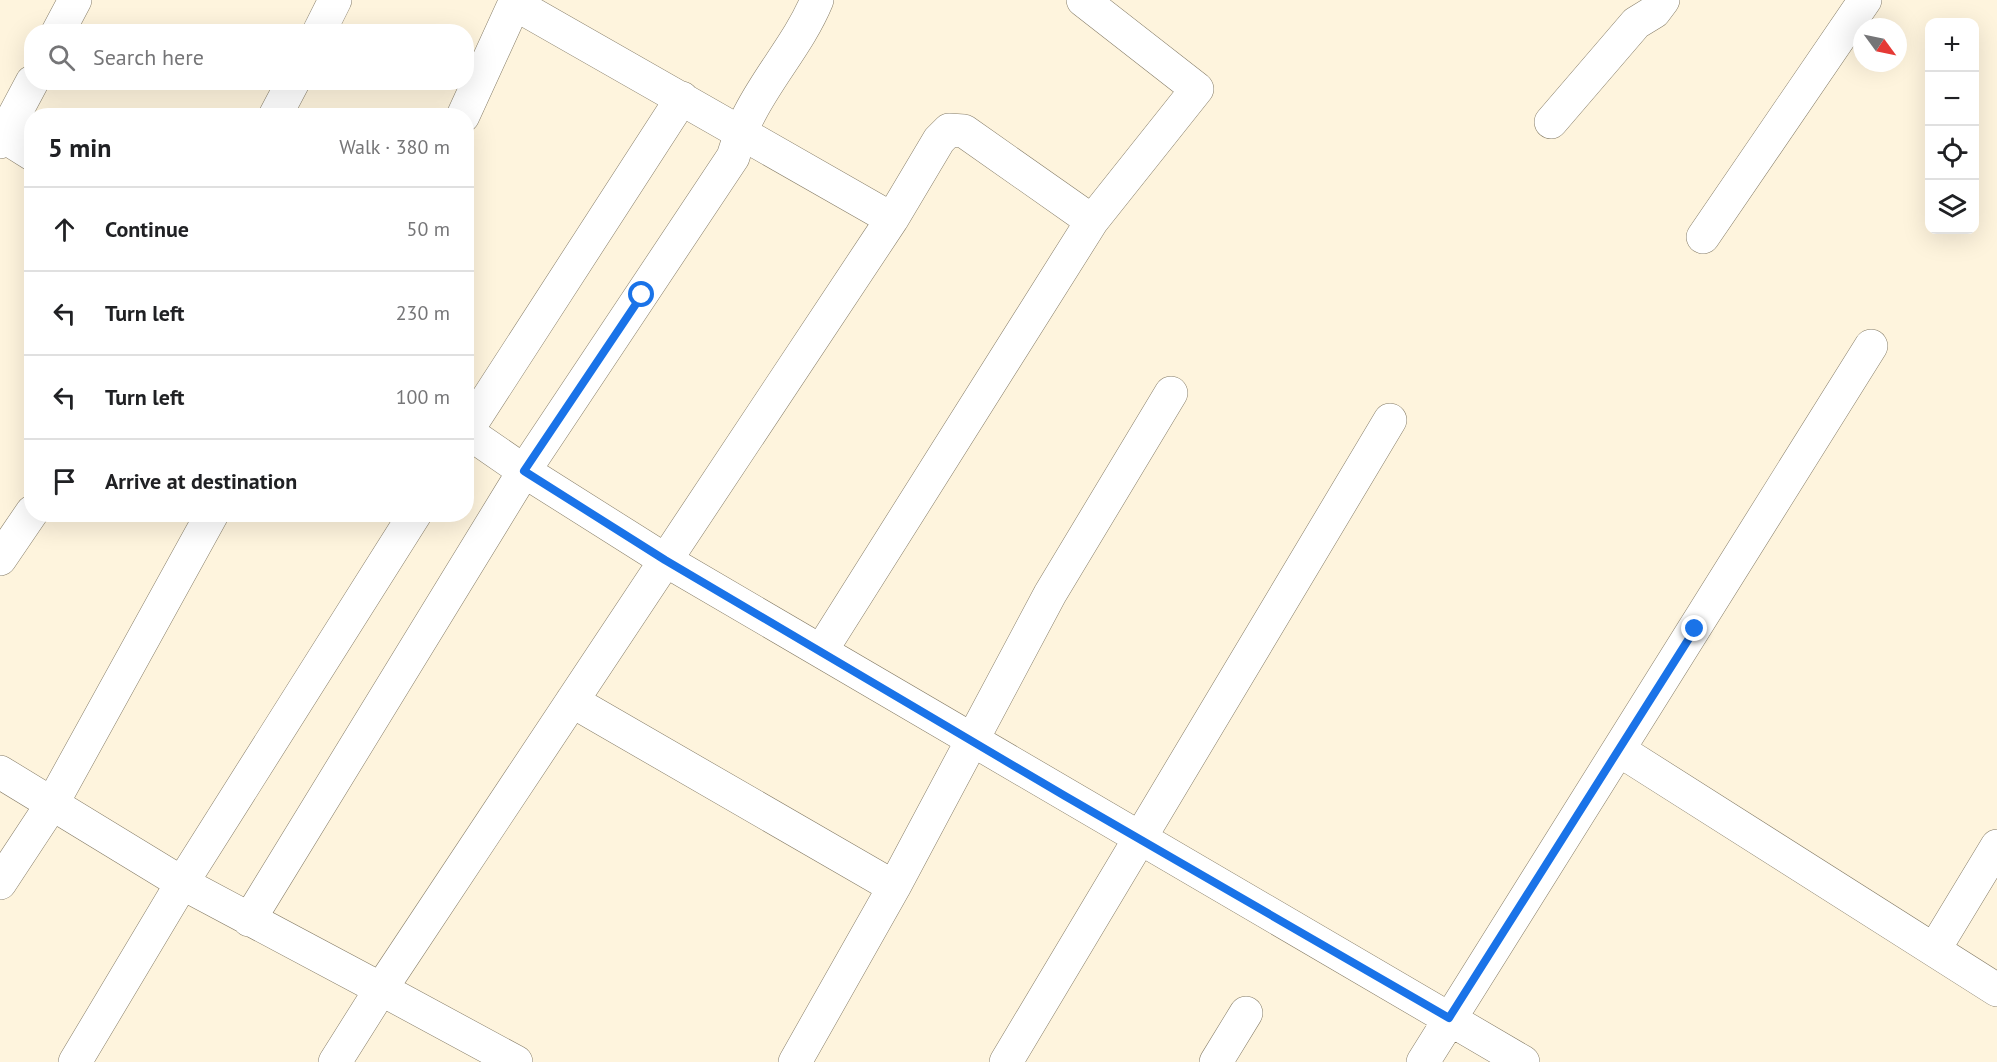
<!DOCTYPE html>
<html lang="en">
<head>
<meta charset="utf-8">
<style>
	:root { --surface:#fff; --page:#f6f6f6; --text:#202124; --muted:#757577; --line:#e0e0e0 }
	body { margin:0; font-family:"PT Sans",sans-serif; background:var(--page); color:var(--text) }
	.controls { position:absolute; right:18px; top:18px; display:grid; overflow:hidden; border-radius:12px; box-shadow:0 6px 24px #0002 }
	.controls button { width:54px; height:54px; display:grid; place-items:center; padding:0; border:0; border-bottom:2px solid var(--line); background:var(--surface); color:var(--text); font:30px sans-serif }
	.compass { position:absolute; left:1853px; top:18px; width:54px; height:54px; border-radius:50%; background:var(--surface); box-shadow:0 6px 24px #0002; rotate:123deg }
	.stop { position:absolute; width:18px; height:18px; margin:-14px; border:4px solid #1a73e8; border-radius:50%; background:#fff }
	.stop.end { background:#1a73e8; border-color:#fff; box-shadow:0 2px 6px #0008 }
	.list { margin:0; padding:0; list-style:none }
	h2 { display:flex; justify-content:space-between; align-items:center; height:78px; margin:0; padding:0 24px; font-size:26px }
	h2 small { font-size:20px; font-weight:400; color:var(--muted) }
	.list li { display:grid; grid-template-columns:39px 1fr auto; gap:18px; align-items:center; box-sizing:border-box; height:84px; padding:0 24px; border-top:2px solid var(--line) }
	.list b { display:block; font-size:22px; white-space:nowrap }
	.list em { font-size:20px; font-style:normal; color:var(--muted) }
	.icon { flex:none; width:33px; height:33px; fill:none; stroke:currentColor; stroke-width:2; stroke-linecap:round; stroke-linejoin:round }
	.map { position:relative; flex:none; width:1997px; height:1062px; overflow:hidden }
	.search { position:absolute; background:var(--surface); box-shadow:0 6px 24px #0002; left:24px; top:24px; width:450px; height:66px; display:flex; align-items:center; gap:15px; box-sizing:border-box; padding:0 21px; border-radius:24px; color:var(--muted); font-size:22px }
	.panel { position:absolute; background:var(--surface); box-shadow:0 6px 24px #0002; left:24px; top:108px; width:450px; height:414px; border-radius:24px }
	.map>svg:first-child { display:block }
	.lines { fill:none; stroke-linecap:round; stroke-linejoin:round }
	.minor-casing { stroke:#867d68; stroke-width:34 }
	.minor { stroke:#fff; stroke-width:33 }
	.route { stroke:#1a73e8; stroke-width:8 }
</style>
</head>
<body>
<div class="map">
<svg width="1997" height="1062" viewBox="0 0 1997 1062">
	<rect width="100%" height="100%" fill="#fef4dd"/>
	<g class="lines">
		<!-- minor casing -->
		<g class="minor-casing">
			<path id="minor" d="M515 4 892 219
				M58 32 75 0
				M319 32 335 0
				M275 116 293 82
				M463 116 516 0
				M1551 122 1636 23 1654 12 1663 0
				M0 134 32 154
				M0 142 32 82
				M1703 237 1865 0
				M466 431 524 471 665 560 1523 1062
				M466 432 682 98
				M0 559 32 512
				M821 651 1092 221 1197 89 1083 0
				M572 701 894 887
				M1619 750 1997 990
				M0 772 182 883 381 989 335 1062
				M0 883 52 804 212 514
				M249 920 524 471 733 157C738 142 742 127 750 113 770 74 800 41 817 0
				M1934 950 1997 846
				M75 1062 182 883 415 514
				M516 1062 381 989 892 219 939 140 949 130 964 131 1092 221
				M795 1062 894 887 1050 594 1171 393
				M1006 1062 1390 420
				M1216 1062 1246 1013
				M1423 1062 1871 346"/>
		</g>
		<!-- minor -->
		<use href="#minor" class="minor"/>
	</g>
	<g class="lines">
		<!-- route -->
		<path class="route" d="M642 295 524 471 665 560 1065 796 1449 1018 1695 629"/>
	</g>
</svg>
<div class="controls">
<button>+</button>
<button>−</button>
<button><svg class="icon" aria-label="locate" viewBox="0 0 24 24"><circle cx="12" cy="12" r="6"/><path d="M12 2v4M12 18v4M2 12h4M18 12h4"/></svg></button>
<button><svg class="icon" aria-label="layers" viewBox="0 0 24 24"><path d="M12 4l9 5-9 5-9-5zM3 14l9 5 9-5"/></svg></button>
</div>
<svg class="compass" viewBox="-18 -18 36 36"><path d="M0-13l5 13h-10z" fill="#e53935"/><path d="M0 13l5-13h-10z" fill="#757577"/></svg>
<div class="stop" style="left:642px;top:295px"></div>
<div class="stop end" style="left:1695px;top:629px"></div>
<div class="search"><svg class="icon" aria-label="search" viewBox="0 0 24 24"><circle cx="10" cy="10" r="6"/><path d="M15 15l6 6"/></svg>Search here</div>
<section class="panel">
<h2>5 min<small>Walk · 380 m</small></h2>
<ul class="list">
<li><svg class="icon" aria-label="ahead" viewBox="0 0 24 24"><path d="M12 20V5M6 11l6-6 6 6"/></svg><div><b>Continue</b></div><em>50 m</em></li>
<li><svg class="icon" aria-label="left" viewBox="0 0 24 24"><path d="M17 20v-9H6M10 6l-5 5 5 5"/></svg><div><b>Turn left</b></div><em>230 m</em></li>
<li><svg class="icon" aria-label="left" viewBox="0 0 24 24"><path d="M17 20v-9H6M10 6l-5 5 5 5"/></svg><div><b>Turn left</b></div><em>100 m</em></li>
<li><svg class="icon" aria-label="arrive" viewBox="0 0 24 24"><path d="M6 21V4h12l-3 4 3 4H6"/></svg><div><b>Arrive at destination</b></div></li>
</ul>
</section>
</div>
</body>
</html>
